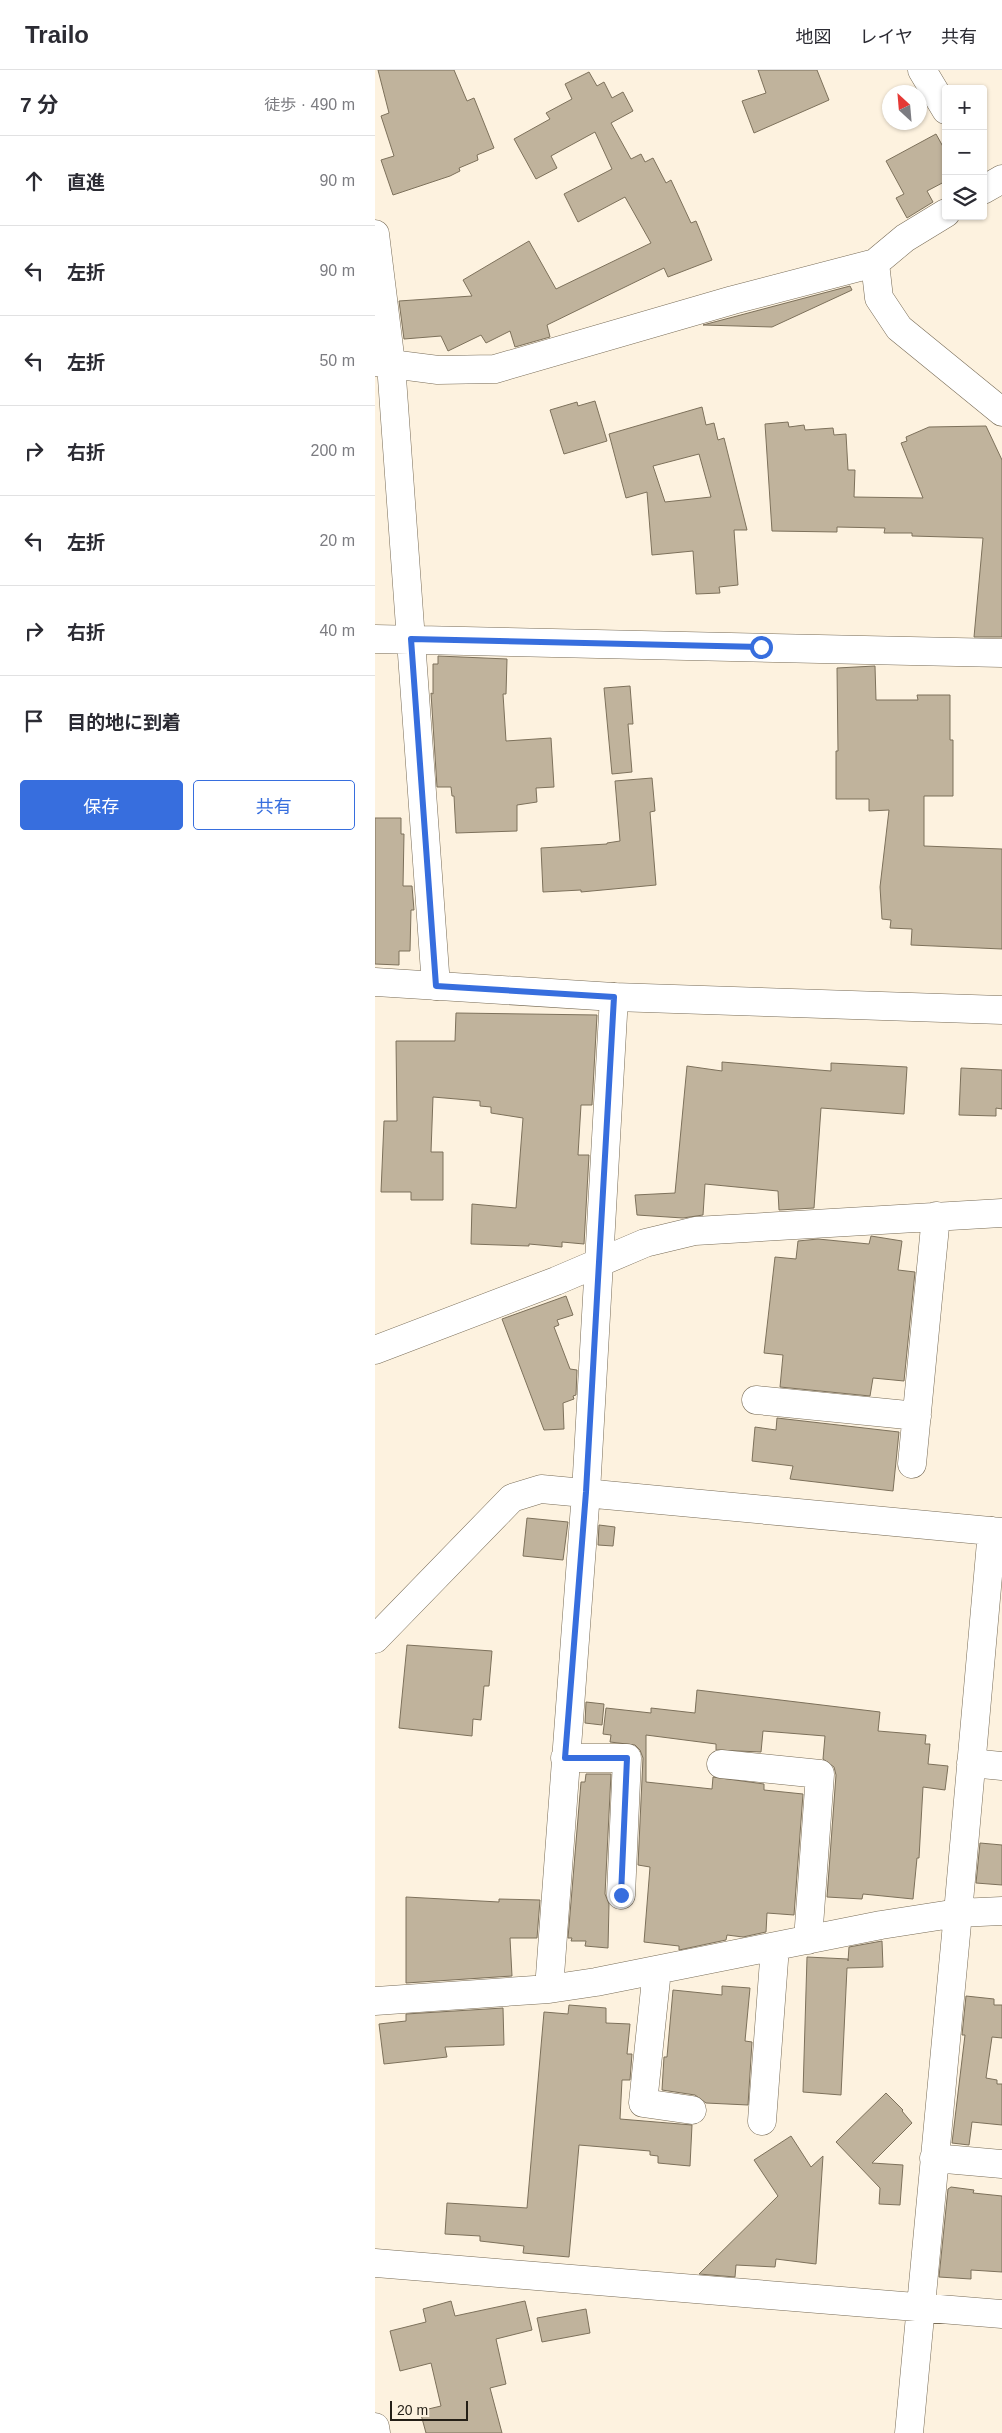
<!DOCTYPE html>
<html lang="ja">
<head>
<meta charset="utf-8">
<style>
	:root { --surface:#fff; --page:#f2f2f3; --text:#2b2b33; --muted:#7c7c81; --line:#e1e1e2; --accent:#376ede }
	body { margin:0; font-family:Helvetica,"Noto Sans JP",sans-serif; background:var(--page); color:var(--text) }
	.controls { position:absolute; right:15px; top:15px; display:grid; overflow:hidden; border-radius:5px; box-shadow:0 1px 4px #0004 }
	.controls button { width:45px; height:45px; display:grid; place-items:center; padding:0; border:0; border-bottom:1px solid var(--line); background:var(--surface); color:var(--text); font:25px sans-serif }
	.compass { position:absolute; left:507px; top:15px; width:45px; height:45px; border-radius:50%; background:var(--surface); box-shadow:0 1px 4px #0004; rotate:334deg }
	.scale { position:absolute; left:15px; bottom:12px; width:78px; box-sizing:border-box; padding-left:5px; border:2px solid #241f16; border-top:0; font-size:14px; line-height:18px; white-space:nowrap; color:#241f16; -webkit-text-stroke:4px #fdf2df; paint-order:stroke }
	.stop { position:absolute; width:15px; height:15px; margin:-11px; border:4px solid #376ede; border-radius:50%; background:#fff }
	.stop.end { background:#376ede; border-color:#fff; box-shadow:0 1px 5px #0008 }
	.list { margin:0; padding:0; list-style:none }
	h2 { display:flex; justify-content:space-between; align-items:center; height:65px; margin:0; padding:0 20px; font-size:21px }
	h2 small { font-size:16px; font-weight:400; color:var(--muted) }
	.list li { display:grid; grid-template-columns:32px 1fr auto; gap:15px; align-items:center; box-sizing:border-box; height:90px; padding:0 20px; border-top:1px solid var(--line) }
	.list b { display:block; font-size:19px; white-space:nowrap }
	.list em { font-size:16px; font-style:normal; color:var(--muted) }
	.actions { display:flex; gap:10px; padding:15px 20px }
	.actions a { flex:1; padding:11px 0; border:1px solid var(--accent); border-radius:5px; text-align:center; font-size:18px; color:var(--accent) }
	.actions .main { background:var(--accent); color:#fff }
	.icon { flex:none; width:28px; height:28px; fill:none; stroke:currentColor; stroke-width:2; stroke-linecap:round; stroke-linejoin:round }
	.map { position:relative; flex:none; width:627px; height:2363px; overflow:hidden }
	header { display:flex; align-items:center; gap:30px; box-sizing:border-box; height:70px; padding:0 25px; background:var(--surface); border-bottom:1px solid var(--line) }
	header strong { font-size:24px }
	nav { display:flex; gap:28px; margin-inline-start:auto; font-size:18px }
	main { display:flex }
	aside { flex:1; background:var(--surface) }
	.map>svg:first-child { display:block }
	.building { fill:#c0b39c; stroke:#7d715b; fill-rule:evenodd }
	.lines { fill:none; stroke-linecap:round; stroke-linejoin:round }
	.minor-casing { stroke:#786c57; stroke-width:29 }
	.tertiary-casing { stroke:#786c57; stroke-width:29 }
	.minor { stroke:#fff; stroke-width:28 }
	.tertiary { stroke:#fff; stroke-width:28 }
	.route { stroke:#376ede; stroke-width:6 }
</style>
</head>
<body>
<header>
<strong>Trailo</strong>
<nav><a>地図</a><a>レイヤ</a><a>共有</a></nav>
</header>
<main>
<aside>
<h2>7 分<small>徒歩 · 490 m</small></h2>
<ul class="list">
<li><svg class="icon" aria-label="ahead" viewBox="0 0 24 24"><path d="M12 20V5M6 11l6-6 6 6"/></svg><div><b>直進</b></div><em>90 m</em></li>
<li><svg class="icon" aria-label="left" viewBox="0 0 24 24"><path d="M17 20v-9H6M10 6l-5 5 5 5"/></svg><div><b>左折</b></div><em>90 m</em></li>
<li><svg class="icon" aria-label="left" viewBox="0 0 24 24"><path d="M17 20v-9H6M10 6l-5 5 5 5"/></svg><div><b>左折</b></div><em>50 m</em></li>
<li><svg class="icon" aria-label="right" viewBox="0 0 24 24"><path d="M7 20v-9h11M14 6l5 5-5 5"/></svg><div><b>右折</b></div><em>200 m</em></li>
<li><svg class="icon" aria-label="left" viewBox="0 0 24 24"><path d="M17 20v-9H6M10 6l-5 5 5 5"/></svg><div><b>左折</b></div><em>20 m</em></li>
<li><svg class="icon" aria-label="right" viewBox="0 0 24 24"><path d="M7 20v-9h11M14 6l5 5-5 5"/></svg><div><b>右折</b></div><em>40 m</em></li>
<li><svg class="icon" aria-label="arrive" viewBox="0 0 24 24"><path d="M6 21V4h12l-3 4 3 4H6"/></svg><div><b>目的地に到着</b></div></li>
</ul>
<div class="actions"><a class="main">保存</a><a>共有</a></div>
</aside>
<div class="map">
<svg width="627" height="2363" viewBox="0 0 627 2363">
	<rect width="100%" height="100%" fill="#fdf2df"/>
	<!-- building -->
	<path class="building" d="M3 0H79L92 31 99 28 119 78 102 85 103 90 84 98 85 101 75 106 18 125 6 90 19 86 6 46 14 43Z
		M383 0H442L454 30 379 63 367 31 391 23Z
		M214 2 222 16 229 12 237 28 248 22 258 41 236 53 256 89 266 84 270 92 278 88 291 113 296 110 316 153 321 151 337 190 293 207 289 198 172 255 175 267 140 277 135 261 111 273 106 265 73 281 66 266 29 269 24 231 97 226 88 210 154 171 181 219 276 173 250 127 203 152 189 124 237 99 220 62 176 86 182 98 161 109 139 69 175 49 171 43 197 29 190 14Z
		M561 64 571 82V111L552 121 558 132 532 148 521 128 529 124 511 91Z
		M475 216 477 220 397 257 328 255Z
		M220 331 232 371 189 384 175 340 202 332 203 336Z
		M327 337 331 355 339 353 343 370 349 368 372 460H359L363 515 344 517 345 523 321 524 318 481 277 485 272 422 251 428 234 364ZM324 384 336 427 290 432 278 396Z
		M413 352 414 357 429 355 430 360 458 358 459 365 471 364 473 400H480L479 427 548 428 526 373 532 371 531 367 554 357 611 356 627 390V567H599L608 468 537 466V463H509L510 458 462 457V462L397 461 390 354Z
		M63 586 132 589 131 624H128L131 671 176 668 179 717 161 718 162 732 142 735V761L81 763 79 726H77L76 717H62L56 623 58 624V594H63Z
		M500 596 501 630H543L542 625H575V670H578V726H549V776L627 779V879L536 875 537 859 515 858 516 850 507 849 505 817 514 740 494 741V729H461V681H463L462 598Z
		M255 616 258 654H253L257 702 237 704 229 618Z
		M277 708 280 741 275 742 281 815 206 822V820L168 822 166 778 232 774V773L245 771 240 711Z
		M0 748H26V764H29L28 816H37L39 840H36L35 881H24V895L0 894Z
		M81 943 222 945 217 1035H206L203 1085H214L209 1174 187 1172V1177L154 1174V1176L96 1174 97 1134 141 1138 148 1048 116 1043V1037L105 1036V1031L58 1027 56 1082H68V1130H36V1122H6L9 1051H22L21 971H80Z
		M347 992 456 1001V993L532 997 529 1044 446 1038 439 1138 404 1140 403 1121 330 1114 328 1145 308 1148 262 1145 260 1125 300 1123 312 996 347 1001Z
		M586 998 627 1000V1039L621 1038V1046L584 1045Z
		M496 1166 527 1171 523 1200 540 1202 529 1311 498 1308 495 1326 405 1317 408 1285 389 1283 400 1187 421 1189 423 1171 443 1169 494 1174Z
		M191 1226 198 1245 182 1250 184 1255 179 1257 195 1299 202 1300 201 1325 198 1326 199 1329 188 1333 189 1359 169 1360 127 1249Z
		M402 1348 524 1362 518 1421 415 1409 418 1396 377 1391 380 1357 401 1360Z
		M152 1448 193 1452 188 1490 148 1486Z
		M224 1455 240 1457 238 1476 223 1475Z
		M32 1575 117 1581 114 1616H109L106 1650 98 1649 97 1666 24 1658Z
		M322 1620 505 1642 503 1661 551 1665 550 1674H555L553 1694 573 1696 570 1720 548 1717 544 1788H542L538 1829 488 1824 487 1829 452 1827 461 1705 459 1697 448 1689 450 1666 388 1661 386 1682 341 1680V1674L271 1665V1712L337 1719 338 1707 389 1714V1720L428 1724 419 1845 392 1843 391 1862 368 1867 352 1865 351 1870 304 1880V1876L269 1872 275 1797 263 1795 268 1688 265 1680 260 1675 235 1672 236 1665 228 1664 231 1638 276 1643V1638L320 1643Z
		M211 1632 229 1634 227 1655 210 1653Z
		M211 1704H236L230 1824 234 1834 233 1878 210 1876 211 1871H196L197 1868H193L206 1712H210Z
		M605 1773 627 1775V1815L601 1813Z
		M31 1827 124 1832V1829L165 1830 162 1868H135L137 1906 31 1913Z
		M507 1871 508 1897 472 1898 466 2025 428 2022 432 1887 473 1889V1891L474 1877Z
		M347 1916 375 1918 370 1971 377 1972 373 2035 331 2033 320 2025 287 2020 289 1987H292L298 1920 347 1925Z
		M591 1926 619 1929V1935H627V1968L617 1967 611 2008 622 2010V2014H627V2055L597 2052 594 2075 577 2073 590 1965H587Z
		M194 1935 231 1938V1953L255 1954 252 1984H257L255 2010H247L245 2049 317 2055 315 2096 283 2093V2086L275 2085V2081L204 2075 194 2187 148 2183 149 2176 105 2171V2166L70 2164 72 2133 152 2138 169 1942 193 1944Z
		M128 1938 129 1975 70 1977 72 1987 9 1994 4 1954 31 1951V1944Z
		M511 2023 528 2040 527 2041 537 2053 497 2093 528 2095 525 2135 504 2134 505 2118 461 2072Z
		M416 2066 436 2097 448 2086 441 2194 401 2189 400 2197 361 2195 360 2207 324 2204 403 2126 379 2090Z
		M576 2117 599 2120 598 2123 627 2126V2202L596 2200V2209L564 2207 573 2119Z
		M76 2231 80 2246 150 2231 157 2260 121 2269 131 2314 115 2318 127 2363H51L45 2341 66 2336 56 2293 25 2301 15 2261 51 2252 48 2239Z
		M211 2239 215 2263 167 2272 162 2248Z"/>
	<g class="lines">
		<!-- minor casing -->
		<g class="minor-casing">
			<path id="minor" d="M547 0 571 40
				M608 120 627 109
				M0 164 16 294 61 916
				M500 193 504 228 524 258 627 342
				M0 292 63 300 120 299 358 230 500 193 530 168 571 143
				M0 569 627 583
				M0 1280 181 1211 270 1173 320 1161 627 1143
				M381 1330 542 1346
				M537 1394 561 1146
				M0 1569 137 1428 166 1419 627 1462
				M190 1688H252L246 1825
				M596 1693 627 1696
				M346 1694 445 1704 433 1870
				M282 1900 268 2033 317 2040
				M174 1919 211 1422 239 927
				M0 1931 174 1919 221 1912 506 1855 583 1843 627 1841
				M387 2051 400 1877
				M559 2088 627 2094
				M0 2193 627 2244
				M0 2357 1 2363
				M534 2363 583 1843 617 1461"/>
		</g>
		<!-- tertiary casing -->
		<g class="tertiary-casing">
			<path id="tertiary" d="M0 912 239 927 627 940"/>
		</g>
		<!-- minor -->
		<use href="#minor" class="minor"/>
		<!-- tertiary -->
		<use href="#tertiary" class="tertiary"/>
	</g>
	<g class="lines">
		<!-- route -->
		<path class="route" d="M246 1825 252 1688H190L211 1422 239 927 61 916 36 569 386 577"/>
	</g>
</svg>
<div class="controls">
<button>+</button>
<button>−</button>
<button><svg class="icon" aria-label="layers" viewBox="0 0 24 24"><path d="M12 4l9 5-9 5-9-5zM3 14l9 5 9-5"/></svg></button>
</div>
<svg class="compass" viewBox="-18 -18 36 36"><path d="M0-13l5 13h-10z" fill="#e53935"/><path d="M0 13l5-13h-10z" fill="#7c7c81"/></svg>
<div class="scale">20 m</div>
<div class="stop" style="left:386px;top:577px"></div>
<div class="stop end" style="left:246px;top:1825px"></div>
</div>
</main>
</body>
</html>
